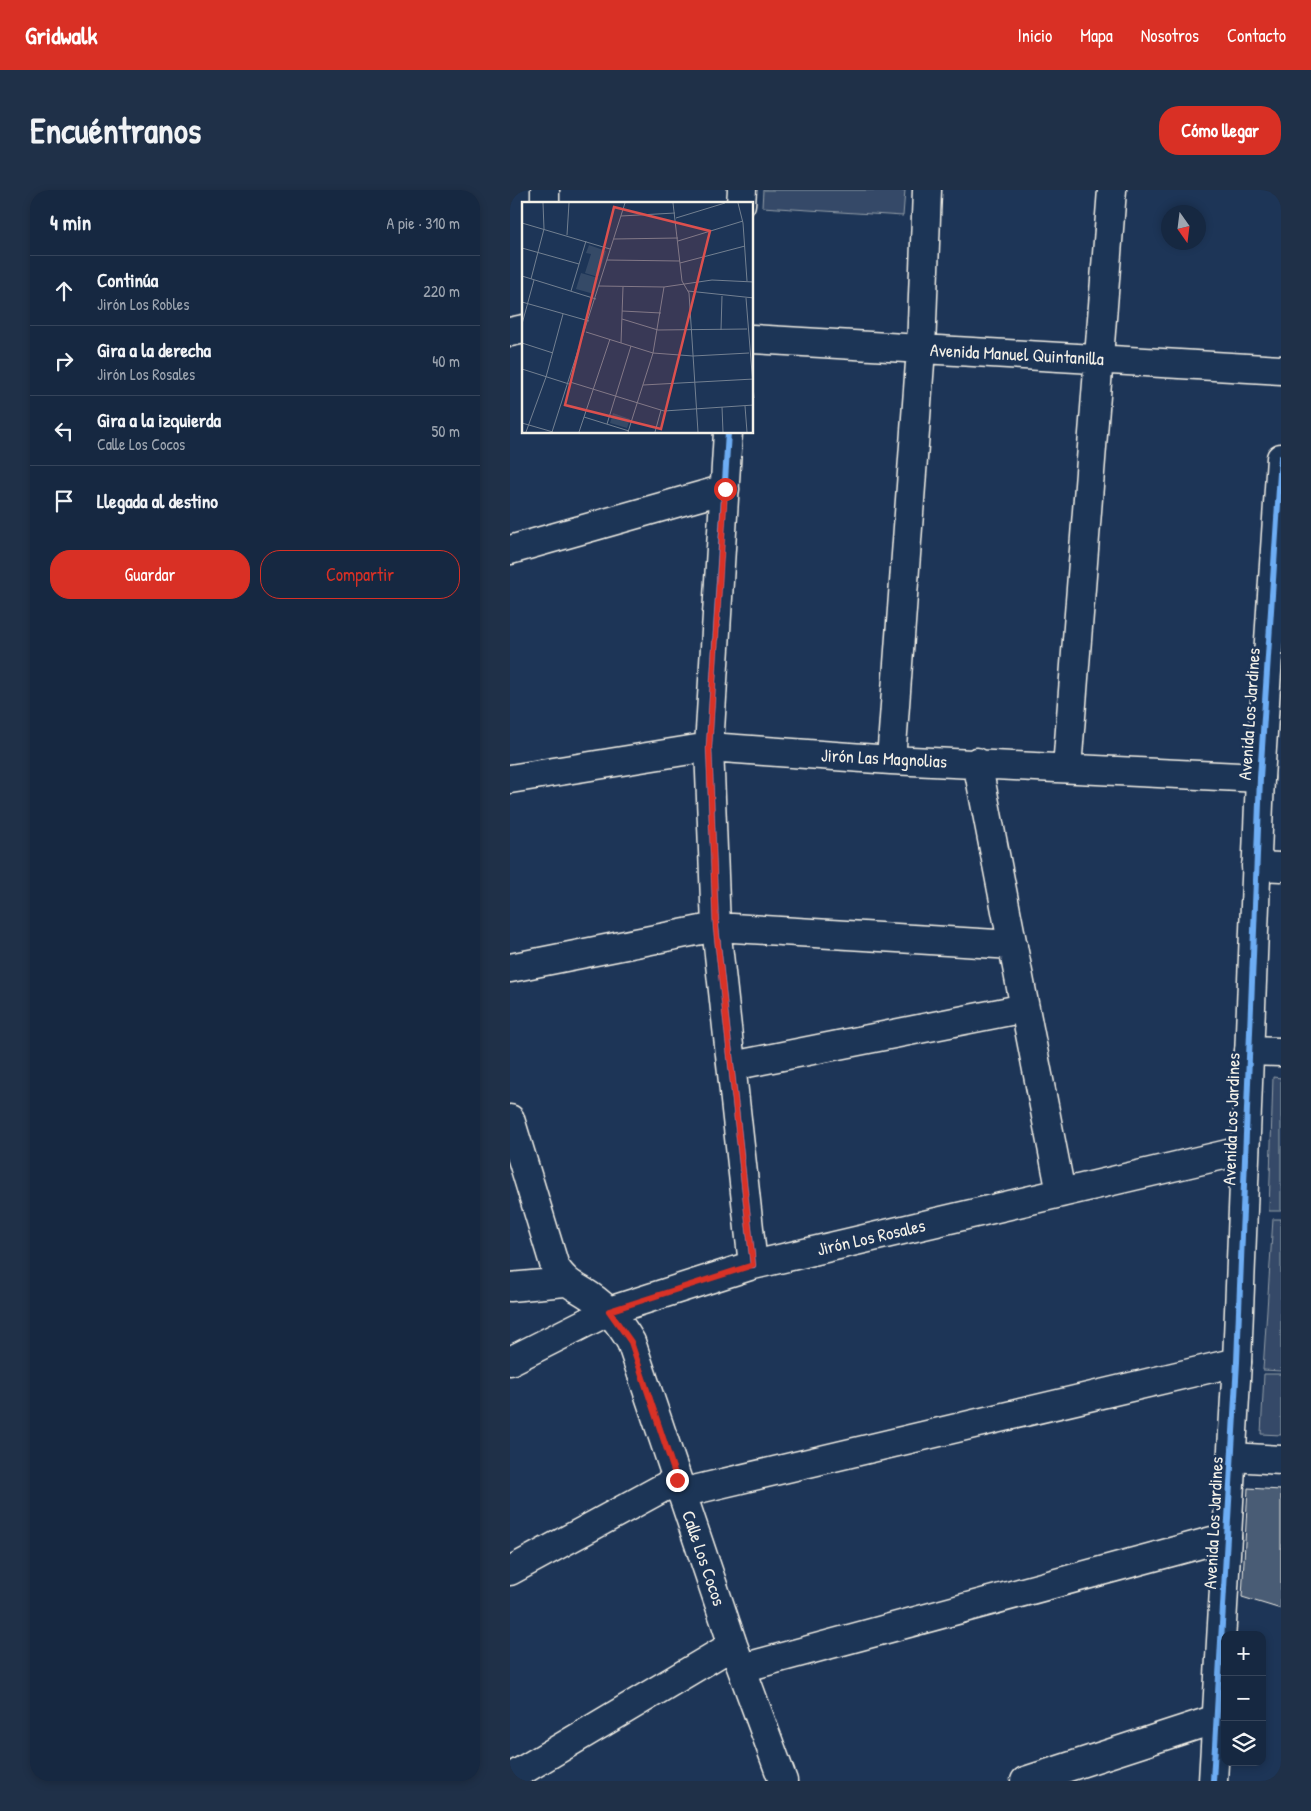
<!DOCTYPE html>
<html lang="es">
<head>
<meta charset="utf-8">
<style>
	:root { --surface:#162841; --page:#1f3048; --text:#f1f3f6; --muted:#9ea6b1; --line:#35445a; --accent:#d93025 }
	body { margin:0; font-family:"Patrick Hand",sans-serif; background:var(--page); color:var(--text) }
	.controls { position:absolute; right:15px; bottom:15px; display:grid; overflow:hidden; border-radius:10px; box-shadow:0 2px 8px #0003 }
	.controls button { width:45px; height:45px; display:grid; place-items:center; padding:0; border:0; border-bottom:1px solid var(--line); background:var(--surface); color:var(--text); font:25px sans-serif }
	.compass { position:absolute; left:651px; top:15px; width:45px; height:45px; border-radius:50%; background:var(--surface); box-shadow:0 2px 8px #0003; rotate:166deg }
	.stop { position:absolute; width:15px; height:15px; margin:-11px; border:4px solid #d93025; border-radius:50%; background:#fff }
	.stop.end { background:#d93025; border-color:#fff; box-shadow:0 1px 5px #0008 }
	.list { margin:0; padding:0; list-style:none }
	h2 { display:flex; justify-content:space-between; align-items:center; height:65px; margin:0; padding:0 20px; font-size:21px }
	h2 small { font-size:16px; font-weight:400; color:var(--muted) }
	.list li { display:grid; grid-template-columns:32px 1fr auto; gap:15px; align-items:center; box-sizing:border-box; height:70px; padding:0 20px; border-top:1px solid var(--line) }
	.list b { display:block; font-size:19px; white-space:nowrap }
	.list p { margin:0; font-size:16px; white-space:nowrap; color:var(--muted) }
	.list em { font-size:16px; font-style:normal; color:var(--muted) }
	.actions { display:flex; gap:10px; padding:15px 20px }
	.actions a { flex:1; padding:11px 0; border:1px solid var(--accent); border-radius:20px; text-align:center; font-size:18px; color:var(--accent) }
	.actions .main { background:var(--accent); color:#fff }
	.icon { flex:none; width:28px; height:28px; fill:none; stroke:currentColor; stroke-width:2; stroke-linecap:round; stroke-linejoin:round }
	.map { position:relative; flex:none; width:771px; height:1591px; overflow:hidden; border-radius:20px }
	header { display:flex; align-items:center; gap:30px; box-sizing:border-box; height:70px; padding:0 25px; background:var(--accent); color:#fff }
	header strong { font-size:24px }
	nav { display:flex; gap:28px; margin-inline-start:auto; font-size:18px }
	.intro { display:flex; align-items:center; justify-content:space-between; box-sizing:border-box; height:120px; padding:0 30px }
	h1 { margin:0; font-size:35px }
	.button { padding:12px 22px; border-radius:20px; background:var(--accent); color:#fff; font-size:18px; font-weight:700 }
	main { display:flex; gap:30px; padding:0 30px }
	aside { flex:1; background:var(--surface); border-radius:20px; box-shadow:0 2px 8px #0003 }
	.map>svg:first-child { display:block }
	.green { fill:#354a67; stroke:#949ea8 }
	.building { fill:#485b74; stroke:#f4f1e8 }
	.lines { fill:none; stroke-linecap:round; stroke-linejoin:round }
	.minor-casing { stroke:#f4f1e8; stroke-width:31 }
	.tertiary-casing { stroke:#f4f1e8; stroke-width:31 }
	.minor { stroke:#1d3557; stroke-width:28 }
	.tertiary { stroke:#1d3557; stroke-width:28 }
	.cycleway-casing { stroke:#1d3557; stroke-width:9 }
	.cycleway { stroke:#6dadf4; stroke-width:6 }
	.route { stroke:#d93025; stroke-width:6 }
	.labels { text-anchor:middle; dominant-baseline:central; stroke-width:5; stroke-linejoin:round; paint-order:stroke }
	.street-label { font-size:18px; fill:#f4f1e8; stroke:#1d3557 }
	.inset-road { fill:none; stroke:#738091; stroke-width:1 }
	.view { fill:#dc504e; fill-opacity:0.15; stroke:#dc504e; stroke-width:2.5 }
	.inset-edge { fill:none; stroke:#f4f1e8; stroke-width:2.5 }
</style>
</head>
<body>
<header>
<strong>Gridwalk</strong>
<nav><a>Inicio</a><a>Mapa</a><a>Nosotros</a><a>Contacto</a></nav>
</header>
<div class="intro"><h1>Encuéntranos</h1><a class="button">Cómo llegar</a></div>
<main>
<aside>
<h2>4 min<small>A pie · 310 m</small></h2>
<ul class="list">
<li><svg class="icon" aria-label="ahead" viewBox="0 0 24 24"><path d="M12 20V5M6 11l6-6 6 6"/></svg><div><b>Continúa</b><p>Jirón Los Robles</p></div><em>220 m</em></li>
<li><svg class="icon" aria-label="right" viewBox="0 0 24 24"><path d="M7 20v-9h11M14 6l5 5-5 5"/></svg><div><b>Gira a la derecha</b><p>Jirón Los Rosales</p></div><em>40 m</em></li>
<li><svg class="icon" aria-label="left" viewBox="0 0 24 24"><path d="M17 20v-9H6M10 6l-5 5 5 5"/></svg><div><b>Gira a la izquierda</b><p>Calle Los Cocos</p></div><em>50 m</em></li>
<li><svg class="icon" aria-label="arrive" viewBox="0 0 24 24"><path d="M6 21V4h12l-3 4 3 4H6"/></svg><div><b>Llegada al destino</b></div></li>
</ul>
<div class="actions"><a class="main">Guardar</a><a>Compartir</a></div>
</aside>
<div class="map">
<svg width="771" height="1591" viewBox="0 0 771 1591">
	<rect width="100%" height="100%" fill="#1d3557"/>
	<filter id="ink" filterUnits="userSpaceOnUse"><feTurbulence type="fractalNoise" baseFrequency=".02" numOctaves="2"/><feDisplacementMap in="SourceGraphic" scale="10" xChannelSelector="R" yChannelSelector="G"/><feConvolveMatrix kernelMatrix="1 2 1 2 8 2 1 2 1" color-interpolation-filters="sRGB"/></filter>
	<g filter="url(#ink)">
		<!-- green -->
		<path class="green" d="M253 0H395L393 26 252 17Z
			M763 887 771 888V1021H759Z
			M763 1029H771V1181L753 1180Z
			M754 1184H771V1245L751 1244Z"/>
		<!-- building -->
		<path class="building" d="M738 1298 771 1300V1419L732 1407Z"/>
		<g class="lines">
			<!-- minor casing -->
			<g class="minor-casing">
				<path id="minor" d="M35 14V0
					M231 14 232 0
					M0 142 14 139
					M242 149 771 180
					M218 242 199 557 206 737 243 1075
					M0 360 215 299
					M381 570 411 159 417 0
					M467 572 551 1003
					M557 578 602 0
					M0 589 199 557 381 570 750 588
					M746 676 771 677
					M0 778 206 737 503 755
					M739 861 771 862
					M222 876 515 818
					M0 929 45 1077C57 1094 63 1095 80 1106 98 1118 110 1133 121 1152L223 1455 273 1591
					M0 1097 55 1092
					M0 1171 99 1121 243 1075 735 960
					M722 1267 771 1270
					M171 1303 727 1172
					M0 1381 167 1290
					M232 1478 717 1347
					M0 1588 223 1455
					M515 1591 706 1529"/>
			</g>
			<!-- tertiary casing -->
			<g class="tertiary-casing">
				<path id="tertiary" d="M703 1591 727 1172 750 588 771 268"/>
			</g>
			<!-- minor -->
			<use href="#minor" class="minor"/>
			<!-- tertiary -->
			<use href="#tertiary" class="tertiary"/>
			<!-- cycleway casing -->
			<g class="cycleway-casing">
				<path id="cycleway" d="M218 242 199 557 206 737 243 1075
					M703 1591 727 1172 750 588 771 268"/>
			</g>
			<!-- cycleway -->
			<use href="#cycleway" class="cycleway"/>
		</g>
	</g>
	<g class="lines" filter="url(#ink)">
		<!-- route -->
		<path class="route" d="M167 1290 121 1152 99 1121 243 1075 206 738 199 557 215 299"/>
	</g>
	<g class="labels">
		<!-- street labels -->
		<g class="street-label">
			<text transform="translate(507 164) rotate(3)">Avenida Manuel Quintanilla</text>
			<text transform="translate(739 524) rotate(-86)">Avenida Los Jardines</text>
			<text transform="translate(374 568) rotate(3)">Jirón Las Magnolias</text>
			<text transform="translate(721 929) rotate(-88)">Avenida Los Jardines</text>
			<text transform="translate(361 1047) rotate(-13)">Jirón Los Rosales</text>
			<text transform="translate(703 1333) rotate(-87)">Avenida Los Jardines</text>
			<text transform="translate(194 1368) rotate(71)">Calle Los Cocos</text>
		</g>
	</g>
	<!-- overview -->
	<g transform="translate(12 12)">
		<rect width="231" height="231" fill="#1d3557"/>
		<path d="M67 43 84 49 76 75 63 71 69 52 64 51ZM59 71 76 76 72 92 54 87ZM91 211 108 217 105 226 88 221Z" fill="#354a67"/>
		<path class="inset-road" d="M151 1 160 79 167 91 176 230M216 1 221 21 225 79M99 14 153 11M154 16 203 1M0 21 88 47M45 33 47 1M92 37 156 36M156 39 221 19M0 46 57 62M85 58 158 59M158 61 223 44M0 74 74 97M9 77 22 27 21 1M77 84 142 85 190 78 232 80M49 89 64 39M166 89 232 96M224 96 232 196M0 100 67 119M100 109 139 111M100 117 136 128 225 127M0 122 12 78M199 128 200 94M64 130 131 151 171 154 227 151M0 141 31 151M99 141 101 85M0 167 47 182M48 180 142 209 232 203M121 183 232 177M223 204 225 230M200 205 201 230M62 215 107 229M0 221 31 230M85 222 109 144M4 230 24 175 41 112M30 230 103 1M57 230 88 137M106 230 131 151 142 85M133 230 139 208"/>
		<path class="view" d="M92 5 188 29 139 227 43 203Z"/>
		<rect width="231" height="231" class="inset-edge"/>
	</g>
</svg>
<div class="controls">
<button>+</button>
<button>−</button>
<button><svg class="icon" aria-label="layers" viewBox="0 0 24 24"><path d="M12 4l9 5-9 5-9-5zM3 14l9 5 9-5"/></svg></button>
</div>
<svg class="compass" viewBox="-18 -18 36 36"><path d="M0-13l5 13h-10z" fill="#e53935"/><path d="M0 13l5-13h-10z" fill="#9ea6b1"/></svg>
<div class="stop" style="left:215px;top:299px"></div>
<div class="stop end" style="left:167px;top:1290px"></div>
</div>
</main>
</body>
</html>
